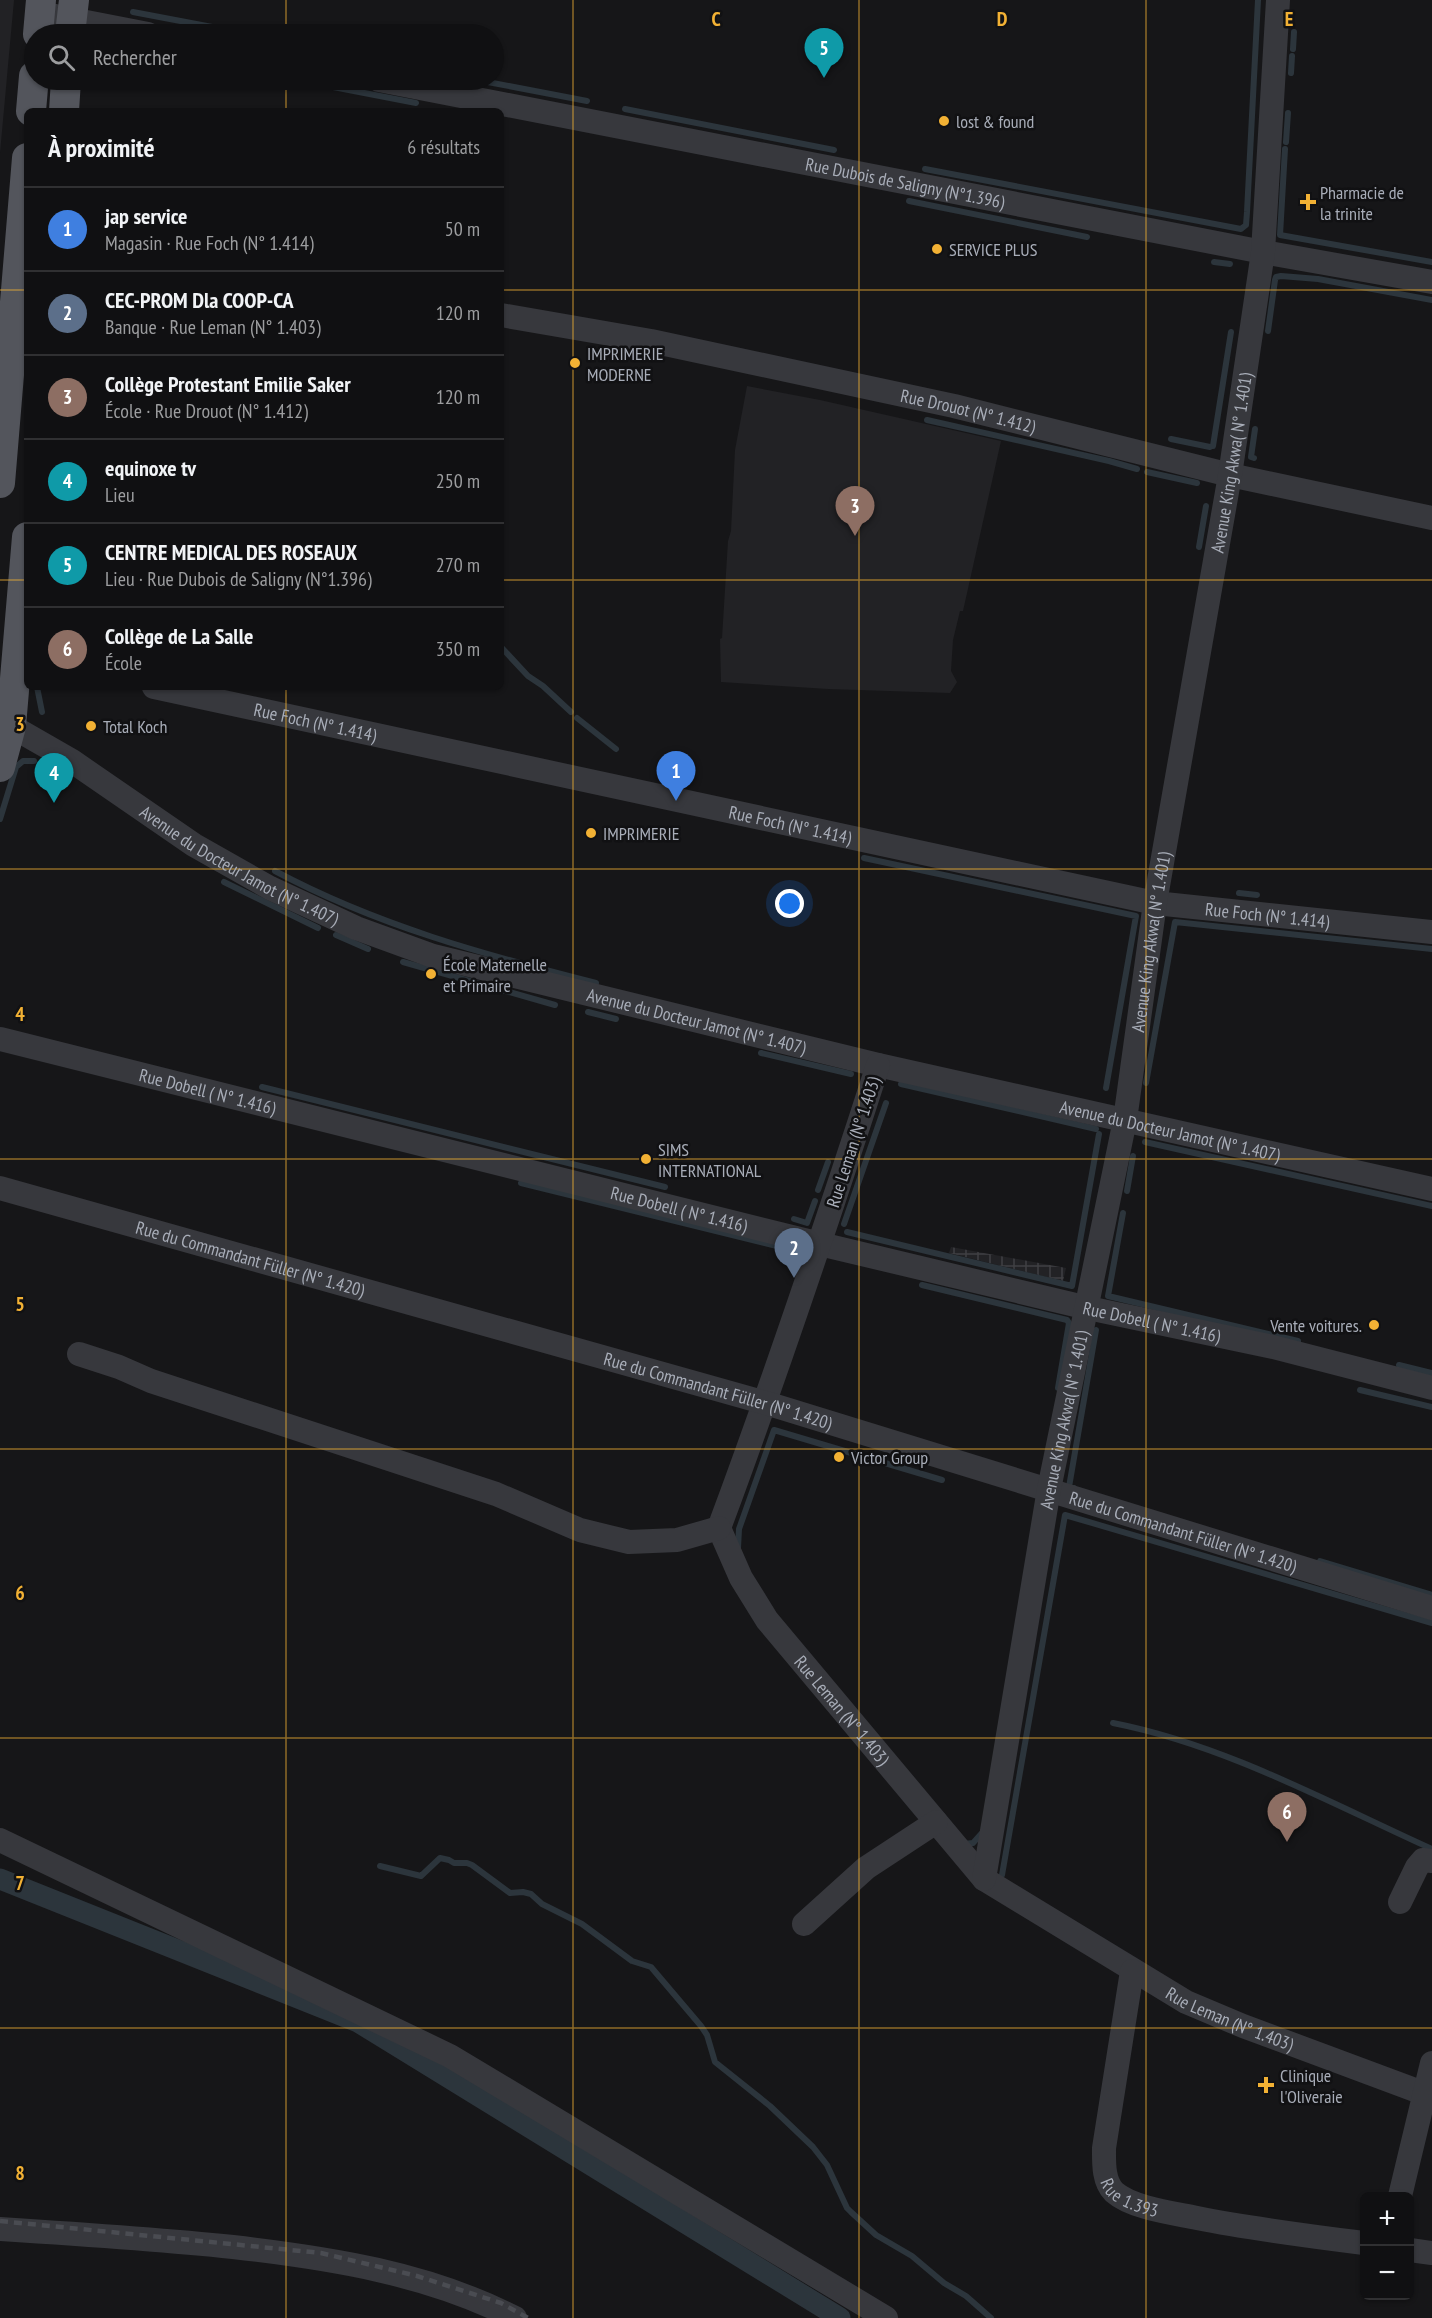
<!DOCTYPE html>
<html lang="fr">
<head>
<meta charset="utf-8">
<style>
	:root { --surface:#101012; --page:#19191b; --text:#f1f3f6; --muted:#9c9d9f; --line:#303032; --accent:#8c9099 }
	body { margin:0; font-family:"PT Sans Narrow",sans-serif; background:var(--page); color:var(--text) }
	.controls { position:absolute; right:18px; bottom:18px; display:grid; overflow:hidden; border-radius:9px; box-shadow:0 2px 4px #0004 }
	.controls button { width:54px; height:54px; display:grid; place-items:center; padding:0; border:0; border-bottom:2px solid var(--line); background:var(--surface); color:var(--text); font:30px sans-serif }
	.you { position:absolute; left:790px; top:904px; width:21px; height:21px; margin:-15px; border:4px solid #fff; border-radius:50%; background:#1a73e8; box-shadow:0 0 0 9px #1a73e833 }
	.badge { display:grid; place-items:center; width:39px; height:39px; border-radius:50%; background:var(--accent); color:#fff; font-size:20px; font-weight:700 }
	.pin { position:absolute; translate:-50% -50px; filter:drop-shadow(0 2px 3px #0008) }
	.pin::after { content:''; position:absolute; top:32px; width:21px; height:18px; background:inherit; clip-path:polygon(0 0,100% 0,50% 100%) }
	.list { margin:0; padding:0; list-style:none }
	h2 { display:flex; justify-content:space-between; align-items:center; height:78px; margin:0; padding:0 24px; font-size:26px }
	h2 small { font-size:20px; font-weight:400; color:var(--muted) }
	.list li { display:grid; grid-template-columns:39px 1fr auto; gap:18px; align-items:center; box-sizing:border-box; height:84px; padding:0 24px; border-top:2px solid var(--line) }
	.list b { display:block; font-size:22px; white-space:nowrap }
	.list p { margin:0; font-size:20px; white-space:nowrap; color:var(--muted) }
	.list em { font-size:20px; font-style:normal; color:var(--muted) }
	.icon { flex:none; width:33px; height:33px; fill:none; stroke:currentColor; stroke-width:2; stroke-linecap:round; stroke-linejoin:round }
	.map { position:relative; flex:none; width:1432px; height:2318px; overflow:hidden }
	.search { position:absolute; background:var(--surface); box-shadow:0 2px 4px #0004; left:24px; top:24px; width:480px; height:66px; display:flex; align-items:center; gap:15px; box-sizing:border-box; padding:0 21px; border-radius:33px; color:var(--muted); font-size:22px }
	.panel { position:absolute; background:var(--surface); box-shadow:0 2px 4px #0004; left:24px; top:108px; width:480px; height:582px; border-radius:9px }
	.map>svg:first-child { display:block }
	.built { fill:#222225 }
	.industrial { fill:url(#industrial-grid) }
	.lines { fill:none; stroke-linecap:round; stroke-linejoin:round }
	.stream { stroke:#2c353c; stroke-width:6 }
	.canal { stroke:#2c353c; stroke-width:21 }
	.minor { stroke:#37383d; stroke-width:24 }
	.major { stroke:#53555c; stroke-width:30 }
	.rail { stroke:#4a4c52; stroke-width:4.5; stroke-dasharray:8 6; stroke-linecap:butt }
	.grid { fill:none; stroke:#f2b134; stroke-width:1.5; stroke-opacity:0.55 }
	.poi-dot { fill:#f2b134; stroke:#111113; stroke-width:2 }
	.labels { text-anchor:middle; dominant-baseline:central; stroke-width:5; stroke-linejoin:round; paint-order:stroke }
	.poi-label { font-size:18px; fill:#a8adb8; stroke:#111113; text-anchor:start }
	.street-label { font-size:18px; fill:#a8adb8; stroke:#111113 }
	.grid-label { font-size:20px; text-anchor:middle; font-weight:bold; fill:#f2b134; stroke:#111113; stroke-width:5; stroke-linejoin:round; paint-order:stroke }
</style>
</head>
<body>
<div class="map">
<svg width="1432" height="2318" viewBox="0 0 1432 2318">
	<defs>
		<pattern id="industrial-grid" width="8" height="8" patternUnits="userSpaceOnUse" patternTransform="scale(1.5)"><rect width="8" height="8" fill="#222225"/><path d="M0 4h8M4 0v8" fill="none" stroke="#3f3f43"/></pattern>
	</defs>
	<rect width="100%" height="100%" fill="#161618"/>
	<!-- built -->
	<path class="built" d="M0 0H14L0 153Z
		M747 386 820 400 1001 441 963 611H960L953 640 951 671 957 682 950 693 828 689 721 682 720 639 722 638 728 541 731 531 735 450Z"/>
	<!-- industrial -->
	<path class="industrial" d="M951 1247 1066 1268 1063 1281 949 1253Z"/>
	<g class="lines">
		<!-- stream -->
		<path class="stream" d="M133 12 249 34
			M1293 49 1294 32
			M1291 73 1292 56
			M297 80 416 103
			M477 80 587 101
			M625 109 834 150
			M1286 142 1288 113
			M1285 149 1280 235 1432 262
			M925 169 1241 229 1246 225 1247 212 1258 0
			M909 201 1087 237
			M1214 262 1230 264
			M1268 331 1275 280 1276 277 1281 276 1318 279 1432 300
			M927 420 1109 461 1137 469
			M1171 439 1210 447
			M1213 446 1231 332
			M1254 458 1251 457 1255 429
			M1147 472 1197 483
			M1199 547 1206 506
			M501 647 528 676 543 686 571 712
			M37 687 42 712
			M577 718 616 749
			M0 819 16 767 23 761H34
			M864 858 1136 916 1106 1088
			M275 871C376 925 485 955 596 983
			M224 882 318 928
			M1239 893 1257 895
			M336 935 368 949
			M403 962 555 1005
			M588 1012 616 1019
			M761 1053 851 1074
			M1146 1083 1175 922 1432 949
			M901 1084 1096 1129
			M262 1087 665 1187
			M1145 1142 1432 1206
			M521 1183 797 1251
			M818 1190 828 1162
			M1127 1191 1133 1156
			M1123 1213 1108 1296 1298 1341
			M794 1219 807 1223 815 1201
			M844 1224 886 1103
			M847 1232 1072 1286 1099 1134
			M922 1285 1067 1320 1069 1323 1058 1388
			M1399 1365 1432 1373
			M1360 1390 1432 1407
			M1074 1488 1069 1487 1096 1330
			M738 1548 739 1529 774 1430 942 1480
			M1320 1561 1432 1595
			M1113 1723C1225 1745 1328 1802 1432 1849
			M964 1844 973 1843 982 1833
			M380 1866 421 1876 440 1858 449 1860 454 1863H467L472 1865 510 1893 523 1892 531 1894 542 1904 582 1924 632 1961 651 1967 701 2026 707 2035 715 2062 770 2106 813 2147 827 2165 847 2208 851 2212 876 2235 912 2256 944 2283 966 2296 991 2318
			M1002 1875 1065 1515 1432 1623"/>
		<!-- canal -->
		<path class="canal" d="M0 1879 358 2022 840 2318"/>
		<!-- minor -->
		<g class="minor">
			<path d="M40 13 148 34"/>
			<path id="s1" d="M379 80 1263 252 1432 282"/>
			<path id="s2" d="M501 315 651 341 954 406 1230 475 1432 518"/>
			<path id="s3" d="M154 687 1155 903 1432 932"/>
			<path id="s4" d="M11 726 72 761 194 845 270 888 356 928 433 956 878 1065 1432 1189"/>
			<path id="s5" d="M0 1039 820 1244 1088 1308 1273 1347 1432 1388"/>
			<path id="s6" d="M878 1065C828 1220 776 1375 719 1528L741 1578 767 1620 984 1879 1186 2002 1243 2026 1423 2093"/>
			<path id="s7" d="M0 1188 766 1403 1432 1608"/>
			<path d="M79 1354 119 1367 151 1381 496 1494 580 1530 629 1542 677 1540 719 1528"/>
			<path d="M0 1840 450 2056 886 2318"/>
			<path id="s8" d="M984 1879 1049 1489 1125 1120 1155 903 1230 475 1263 252 1278 0"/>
			<path d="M1400 1902 1417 1867 1423 1860 1432 1861"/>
			<path d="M804 1924 866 1868 936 1822"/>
			<path id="s9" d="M1132 1971 1104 2148C1104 2162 1103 2181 1114 2192 1132 2208 1173 2213 1197 2218 1252 2229 1308 2236 1364 2243"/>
			<path d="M1400 2196 1432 2063"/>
			<path d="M0 2229C78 2234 155 2239 233 2247 329 2258 427 2273 515 2318"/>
			<path d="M1410 2250 1432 2253"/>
		</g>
		<!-- major -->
		<path class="major" d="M38 34 41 0
			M70 34 74 0
			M31 111 34 76
			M64 111 66 80
			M0 483 27 158
			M0 767 11 726 27 537"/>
		<!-- rail -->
		<path class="rail" d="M0 2221 321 2253 417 2276 501 2303 528 2318"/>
	</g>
	<!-- grid -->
	<path class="grid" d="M286 0V34M573 0V2318M859 0V2318M1146 0V2318M286 80V111M0 290H27M501 290H1432M0 580H27M501 580H1432M286 687V2318M0 869H1432M0 1159H1432M0 1449H1432M0 1738H1432M0 2028H1432"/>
	<!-- markers -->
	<g class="poi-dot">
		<circle cx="944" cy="121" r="6"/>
		<path d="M1305 193h6v6h6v6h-6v6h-6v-6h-6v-6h6z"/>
		<circle cx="937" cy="249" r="6"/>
		<circle cx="575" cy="363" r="6"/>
		<circle cx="91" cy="726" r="6"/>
		<circle cx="591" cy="833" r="6"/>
		<circle cx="431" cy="974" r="6"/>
		<circle cx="646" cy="1159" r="6"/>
		<circle cx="1374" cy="1325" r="6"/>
		<circle cx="839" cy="1457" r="6"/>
		<path d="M1263 2076h6v6h6v6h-6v6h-6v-6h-6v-6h6z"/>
	</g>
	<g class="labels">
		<!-- poi labels -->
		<g class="poi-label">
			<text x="956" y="121">lost &amp; found</text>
			<text x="1320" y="192">Pharmacie de<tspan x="1320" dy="21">la trinite</tspan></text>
			<text x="949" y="249">SERVICE PLUS</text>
			<text x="587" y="353">IMPRIMERIE<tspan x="587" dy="21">MODERNE</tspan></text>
			<text x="103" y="726">Total Koch</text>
			<text x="603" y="833">IMPRIMERIE</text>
			<text x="443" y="964">École Maternelle<tspan x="443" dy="21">et Primaire</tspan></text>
			<text x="658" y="1149">SIMS<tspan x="658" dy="21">INTERNATIONAL</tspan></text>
			<text x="1362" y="1325" text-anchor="end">Vente voitures.</text>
			<text x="851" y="1457">Victor Group</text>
			<text x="1280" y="2075">Clinique<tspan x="1280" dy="21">l'Oliveraie</tspan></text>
		</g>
		<!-- street labels -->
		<g class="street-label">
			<text stroke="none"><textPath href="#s1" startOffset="536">Rue Dubois de Saligny (N°1.396)</textPath></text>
			<text stroke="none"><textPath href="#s2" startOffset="477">Rue Drouot (N° 1.412)</textPath></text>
			<text stroke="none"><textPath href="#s8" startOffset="1438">Avenue King Akwa( N° 1.401)</textPath></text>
			<text stroke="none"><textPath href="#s3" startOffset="165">Rue Foch (N° 1.414)</textPath></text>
			<text stroke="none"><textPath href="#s3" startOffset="651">Rue Foch (N° 1.414)</textPath></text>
			<text stroke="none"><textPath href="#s4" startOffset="268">Avenue du Docteur Jamot (N° 1.407)</textPath></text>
			<text stroke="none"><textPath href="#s3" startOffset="1137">Rue Foch (N° 1.414)</textPath></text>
			<text stroke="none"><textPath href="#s8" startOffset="952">Avenue King Akwa( N° 1.401)</textPath></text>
			<text stroke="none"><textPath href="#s4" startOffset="754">Avenue du Docteur Jamot (N° 1.407)</textPath></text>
			<text stroke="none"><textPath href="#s5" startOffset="214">Rue Dobell ( N° 1.416)</textPath></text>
			<text stroke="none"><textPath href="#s4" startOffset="1240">Avenue du Docteur Jamot (N° 1.407)</textPath></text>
			<text transform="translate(853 1142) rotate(-72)">Rue Leman (N° 1.403)</text>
			<text stroke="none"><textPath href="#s5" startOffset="700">Rue Dobell ( N° 1.416)</textPath></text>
			<text stroke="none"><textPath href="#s7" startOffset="260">Rue du Commandant Füller (N° 1.420)</textPath></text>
			<text stroke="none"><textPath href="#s5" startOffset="1186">Rue Dobell ( N° 1.416)</textPath></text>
			<text stroke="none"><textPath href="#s7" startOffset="746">Rue du Commandant Füller (N° 1.420)</textPath></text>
			<text stroke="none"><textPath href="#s8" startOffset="466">Avenue King Akwa( N° 1.401)</textPath></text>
			<text stroke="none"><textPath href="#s7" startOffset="1232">Rue du Commandant Füller (N° 1.420)</textPath></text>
			<text stroke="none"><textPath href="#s6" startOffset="711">Rue Leman (N° 1.403)</textPath></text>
			<text stroke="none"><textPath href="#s6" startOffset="1215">Rue Leman (N° 1.403)</textPath></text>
			<text stroke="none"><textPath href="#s9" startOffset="242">Rue 1.393</textPath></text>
		</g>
	</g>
	<g class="grid-label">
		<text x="716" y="26">C</text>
		<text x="1002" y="26">D</text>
		<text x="1289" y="26">E</text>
		<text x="20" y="731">3</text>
		<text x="20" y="1021">4</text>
		<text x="20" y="1311">5</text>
		<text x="20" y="1600">6</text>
		<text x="20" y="1890">7</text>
		<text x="20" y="2180">8</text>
	</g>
</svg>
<div class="controls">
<button>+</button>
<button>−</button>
</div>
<div class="you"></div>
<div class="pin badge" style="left:676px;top:801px;background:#3f7fe0">1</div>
<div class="pin badge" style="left:794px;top:1278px;background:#5c6f8a">2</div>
<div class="pin badge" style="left:855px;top:536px;background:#8d6e63">3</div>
<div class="pin badge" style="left:54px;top:803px;background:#0f9aa8">4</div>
<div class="pin badge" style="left:824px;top:78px;background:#0f9aa8">5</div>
<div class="pin badge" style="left:1287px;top:1842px;background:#8d6e63">6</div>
<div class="search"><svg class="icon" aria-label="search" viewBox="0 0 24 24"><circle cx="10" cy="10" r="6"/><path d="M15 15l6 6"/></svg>Rechercher</div>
<section class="panel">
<h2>À proximité<small>6 résultats</small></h2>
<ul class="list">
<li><span class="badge" style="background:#3f7fe0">1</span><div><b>jap service</b><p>Magasin · Rue Foch (N° 1.414)</p></div><em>50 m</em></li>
<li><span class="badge" style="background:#5c6f8a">2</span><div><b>CEC-PROM Dla COOP-CA</b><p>Banque · Rue Leman (N° 1.403)</p></div><em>120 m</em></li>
<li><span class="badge" style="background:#8d6e63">3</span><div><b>Collège Protestant Emilie Saker</b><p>École · Rue Drouot (N° 1.412)</p></div><em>120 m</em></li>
<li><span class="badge" style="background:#0f9aa8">4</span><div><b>equinoxe tv</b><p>Lieu</p></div><em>250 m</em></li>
<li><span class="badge" style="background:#0f9aa8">5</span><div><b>CENTRE MEDICAL DES ROSEAUX</b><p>Lieu · Rue Dubois de Saligny (N°1.396)</p></div><em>270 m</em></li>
<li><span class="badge" style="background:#8d6e63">6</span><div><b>Collège de La Salle</b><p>École</p></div><em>350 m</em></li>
</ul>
</section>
</div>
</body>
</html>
